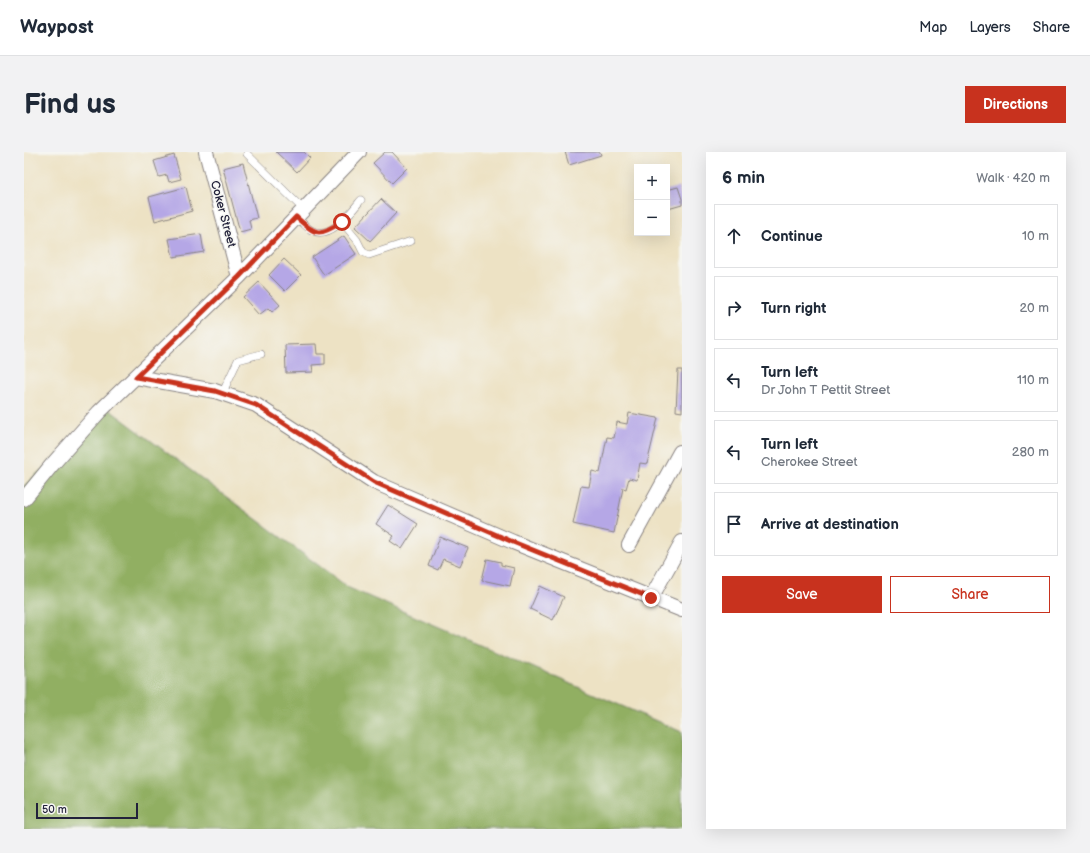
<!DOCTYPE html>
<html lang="en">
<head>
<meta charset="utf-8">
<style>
	:root { --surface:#fff; --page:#f2f2f3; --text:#1f2937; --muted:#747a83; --line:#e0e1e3; --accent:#c8321e }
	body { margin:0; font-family:"Balsamiq Sans",sans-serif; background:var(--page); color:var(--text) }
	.controls { position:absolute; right:12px; top:12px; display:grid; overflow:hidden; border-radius:0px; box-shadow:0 4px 16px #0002 }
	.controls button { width:36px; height:36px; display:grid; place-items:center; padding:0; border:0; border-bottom:1px solid var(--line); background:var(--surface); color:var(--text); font:20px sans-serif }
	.scale { position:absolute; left:12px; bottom:10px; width:102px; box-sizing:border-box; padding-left:4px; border:2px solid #22223b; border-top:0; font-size:11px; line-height:14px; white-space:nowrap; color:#22223b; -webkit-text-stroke:3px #f6f6f2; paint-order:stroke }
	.stop { position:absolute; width:12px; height:12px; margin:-9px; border:3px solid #c8321e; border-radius:50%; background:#fff }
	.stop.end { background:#c8321e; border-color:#fff; box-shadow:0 1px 4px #0008 }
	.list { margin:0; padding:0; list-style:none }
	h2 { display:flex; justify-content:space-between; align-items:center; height:52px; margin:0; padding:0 16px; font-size:17px }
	h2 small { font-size:13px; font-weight:400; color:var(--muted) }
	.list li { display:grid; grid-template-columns:26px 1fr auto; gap:12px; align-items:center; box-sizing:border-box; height:64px; margin:0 8px 8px; padding:0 8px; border:1px solid var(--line); border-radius:0px }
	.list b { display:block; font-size:15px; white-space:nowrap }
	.list p { margin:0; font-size:13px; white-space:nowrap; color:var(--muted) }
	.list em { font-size:13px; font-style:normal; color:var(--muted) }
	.actions { display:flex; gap:8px; padding:12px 16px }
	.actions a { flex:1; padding:9px 0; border:1px solid var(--accent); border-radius:0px; text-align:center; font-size:14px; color:var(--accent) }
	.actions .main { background:var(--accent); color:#fff }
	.icon { flex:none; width:22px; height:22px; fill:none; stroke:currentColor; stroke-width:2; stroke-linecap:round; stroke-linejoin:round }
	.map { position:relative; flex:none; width:658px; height:677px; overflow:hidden; border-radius:0px }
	header { display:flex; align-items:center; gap:24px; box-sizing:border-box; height:56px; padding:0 20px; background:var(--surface); border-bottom:1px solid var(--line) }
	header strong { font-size:19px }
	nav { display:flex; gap:22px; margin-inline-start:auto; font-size:14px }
	.intro { display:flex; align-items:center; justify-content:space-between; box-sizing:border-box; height:96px; padding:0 24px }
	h1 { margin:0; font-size:28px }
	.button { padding:10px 18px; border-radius:0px; background:var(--accent); color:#fff; font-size:14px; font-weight:700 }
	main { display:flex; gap:24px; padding:0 24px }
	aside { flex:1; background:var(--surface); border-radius:0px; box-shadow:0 4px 16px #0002 }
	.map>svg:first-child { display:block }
	.forest { fill:#91af62; stroke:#5a684e }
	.building { fill:#b5a7e6 }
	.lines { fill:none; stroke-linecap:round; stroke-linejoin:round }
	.service-casing { stroke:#888280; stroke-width:8 }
	.minor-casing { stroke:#888280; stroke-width:16 }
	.service { stroke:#fff; stroke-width:7 }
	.minor { stroke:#fff; stroke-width:14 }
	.route { stroke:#c8321e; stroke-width:5 }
	.labels { text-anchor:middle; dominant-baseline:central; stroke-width:3; stroke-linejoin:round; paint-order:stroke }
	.street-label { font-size:12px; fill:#22223b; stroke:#f6f6f2 }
</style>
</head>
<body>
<header>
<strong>Waypost</strong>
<nav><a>Map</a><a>Layers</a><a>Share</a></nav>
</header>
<div class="intro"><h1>Find us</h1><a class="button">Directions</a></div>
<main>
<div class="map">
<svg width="658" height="677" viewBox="0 0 658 677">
	<rect width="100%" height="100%" fill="#f6f6f2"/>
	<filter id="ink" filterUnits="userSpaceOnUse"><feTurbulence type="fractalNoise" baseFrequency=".025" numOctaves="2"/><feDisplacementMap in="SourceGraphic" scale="8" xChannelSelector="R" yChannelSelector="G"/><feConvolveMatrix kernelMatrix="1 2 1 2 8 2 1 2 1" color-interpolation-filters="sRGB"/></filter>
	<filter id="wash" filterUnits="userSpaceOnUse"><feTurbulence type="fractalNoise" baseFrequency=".012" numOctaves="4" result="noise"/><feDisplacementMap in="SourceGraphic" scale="16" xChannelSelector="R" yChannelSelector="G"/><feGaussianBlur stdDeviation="0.9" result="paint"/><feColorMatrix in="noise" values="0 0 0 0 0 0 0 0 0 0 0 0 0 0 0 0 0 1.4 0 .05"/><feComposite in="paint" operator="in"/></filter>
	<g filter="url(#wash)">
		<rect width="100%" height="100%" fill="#ede2c4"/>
		<!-- forest -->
		<path class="forest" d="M83 256 325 436 658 580V677H0V334Z"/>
		<g id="blocks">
			<!-- building -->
			<path class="building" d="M252 0H280L286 6 273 20Z
				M361 0H368L383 16 368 31 349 11Z
				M541 0H576L577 3 545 13Z
				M150 3 157 27 145 30 143 23 135 25 130 9Z
				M219 11 233 66 225 68 227 77 216 80 199 16Z
				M162 35 168 59 131 69 125 45Z
				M654 35 658 47V53L644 57 643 38Z
				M357 47 372 61 346 89 331 75Z
				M177 82 180 100 149 105 145 87Z
				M320 84 332 102 300 123 288 105Z
				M260 107 277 123 261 139 245 123Z
				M235 130 256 153 248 160 244 156 235 163 219 145Z
				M292 192 293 202H301V212L288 213 289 220 262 221 261 193Z
				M654 218H658V260L652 259Z
				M605 261 634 266 623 312 616 311 613 328 605 326 602 337 599 336 590 381 549 372 557 334 565 335 568 319 576 321 583 285 590 286 593 270 603 272Z
				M364 353 394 372 378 397 366 389 370 384 352 372Z
				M416 385 444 396 436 414 419 407 414 418 405 414Z
				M463 407 477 410V413L490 416 486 434 458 428Z
				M516 434 540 445 529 468 506 457Z"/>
		</g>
	</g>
	<g filter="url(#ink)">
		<use href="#blocks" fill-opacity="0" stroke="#888280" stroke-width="1"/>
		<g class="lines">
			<!-- service casing -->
			<g class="service-casing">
				<path id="service" d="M223 2 280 58
					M272 65C277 69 282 75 287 78 306 89 327 60 337 48
					M318 70 333 88 339 100 345 103 387 89
					M198 242 214 208 237 202"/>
			</g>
			<!-- minor casing -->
			<g class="minor-casing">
				<path id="minor" d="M182 0 215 125
					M112 225 191 239 232 253 350 330 489 390 658 458
					M0 347 27 314 75 260 215 125 335 0
					M605 393 656 300
					M627 446 658 390"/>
			</g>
			<!-- service -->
			<use href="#service" class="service"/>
			<!-- minor -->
			<use href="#minor" class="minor"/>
		</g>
	</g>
	<g class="lines" filter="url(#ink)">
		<!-- route -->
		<path class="route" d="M318 70C293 84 294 84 272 65L215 125 112 225 191 239 232 253 350 330 489 390 627 446"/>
	</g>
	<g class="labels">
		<!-- street labels -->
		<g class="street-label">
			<text transform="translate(199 62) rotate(75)">Coker Street</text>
		</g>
	</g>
</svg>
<div class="controls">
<button>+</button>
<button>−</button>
</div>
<div class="scale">50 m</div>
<div class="stop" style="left:318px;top:70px"></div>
<div class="stop end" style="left:627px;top:446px"></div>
</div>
<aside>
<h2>6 min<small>Walk · 420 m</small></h2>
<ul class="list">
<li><svg class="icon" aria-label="ahead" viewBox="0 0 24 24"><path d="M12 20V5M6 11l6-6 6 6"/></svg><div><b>Continue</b></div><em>10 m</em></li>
<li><svg class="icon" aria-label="right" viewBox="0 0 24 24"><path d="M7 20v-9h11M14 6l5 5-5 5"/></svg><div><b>Turn right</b></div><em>20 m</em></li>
<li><svg class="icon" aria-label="left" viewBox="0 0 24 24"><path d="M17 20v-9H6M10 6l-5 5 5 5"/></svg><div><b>Turn left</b><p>Dr John T Pettit Street</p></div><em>110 m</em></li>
<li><svg class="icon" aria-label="left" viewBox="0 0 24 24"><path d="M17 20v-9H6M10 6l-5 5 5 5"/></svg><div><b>Turn left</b><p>Cherokee Street</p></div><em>280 m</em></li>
<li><svg class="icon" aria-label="arrive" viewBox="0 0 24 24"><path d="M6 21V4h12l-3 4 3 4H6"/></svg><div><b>Arrive at destination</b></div></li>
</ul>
<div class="actions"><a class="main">Save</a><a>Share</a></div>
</aside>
</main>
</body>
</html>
